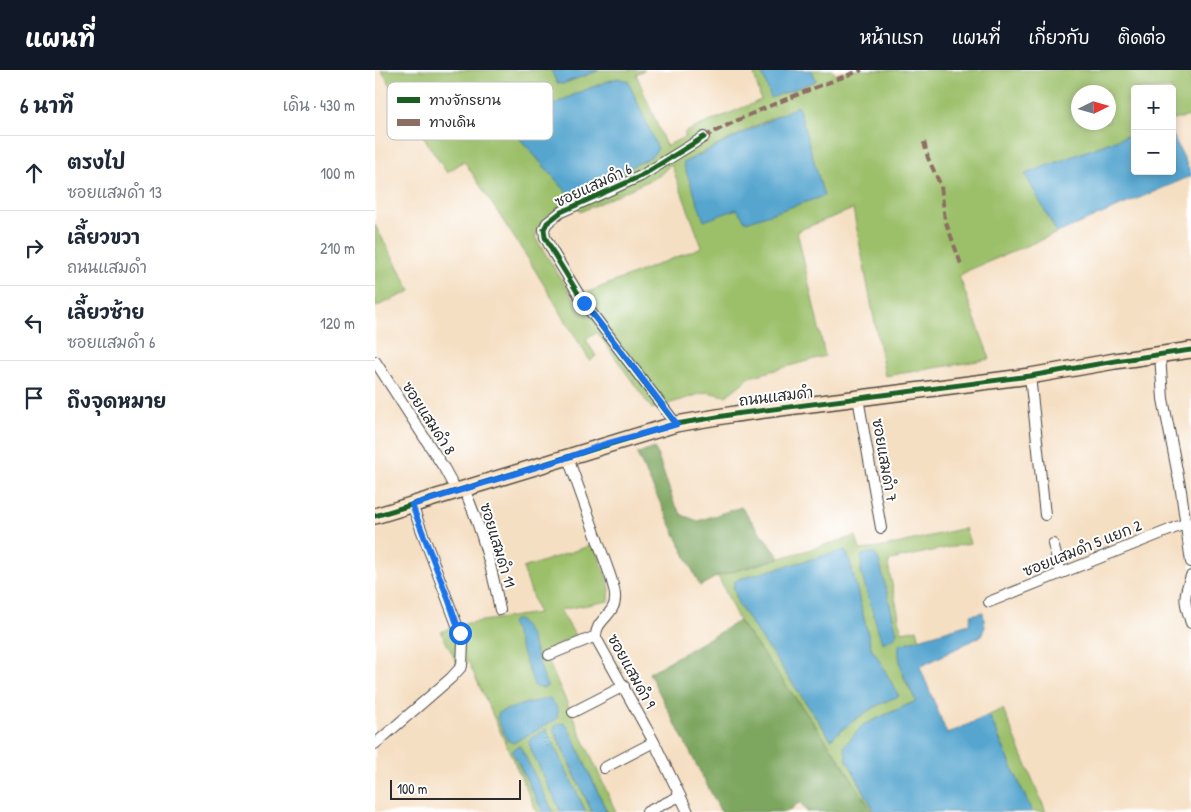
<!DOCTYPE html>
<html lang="th">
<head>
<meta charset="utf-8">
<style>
	:root { --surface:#fff; --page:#f6f6f7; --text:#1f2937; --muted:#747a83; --line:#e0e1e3; --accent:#111827 }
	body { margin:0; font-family:"Patrick Hand","Playpen Sans Thai",sans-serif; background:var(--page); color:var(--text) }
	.controls { position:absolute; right:15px; top:15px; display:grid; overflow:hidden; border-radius:5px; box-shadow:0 2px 8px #0003 }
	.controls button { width:45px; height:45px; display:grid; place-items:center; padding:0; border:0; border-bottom:1px solid var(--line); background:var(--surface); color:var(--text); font:25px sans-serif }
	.compass { position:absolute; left:696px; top:15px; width:45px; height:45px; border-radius:50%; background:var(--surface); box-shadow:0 2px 8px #0003; rotate:85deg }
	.scale { position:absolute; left:15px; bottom:12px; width:131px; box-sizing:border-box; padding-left:5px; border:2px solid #2b2b2b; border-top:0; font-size:14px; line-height:18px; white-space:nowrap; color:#2b2b2b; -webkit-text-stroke:4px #fff; paint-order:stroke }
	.stop { position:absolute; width:15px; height:15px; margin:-11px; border:4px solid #1a73e8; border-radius:50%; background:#fff }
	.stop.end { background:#1a73e8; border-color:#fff; box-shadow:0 1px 5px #0008 }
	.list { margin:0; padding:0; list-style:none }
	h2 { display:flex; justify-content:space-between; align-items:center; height:65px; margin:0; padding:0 20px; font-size:21px }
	h2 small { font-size:16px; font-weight:400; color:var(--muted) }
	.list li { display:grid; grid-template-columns:32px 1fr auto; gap:15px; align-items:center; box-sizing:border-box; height:75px; padding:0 20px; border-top:1px solid var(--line) }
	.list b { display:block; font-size:19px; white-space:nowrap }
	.list p { margin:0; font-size:16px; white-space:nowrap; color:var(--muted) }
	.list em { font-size:16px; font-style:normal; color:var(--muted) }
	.icon { flex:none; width:28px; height:28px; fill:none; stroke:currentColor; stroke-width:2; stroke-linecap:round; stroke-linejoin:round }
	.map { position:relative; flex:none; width:816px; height:742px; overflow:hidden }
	header { display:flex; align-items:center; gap:30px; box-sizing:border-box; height:70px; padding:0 25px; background:var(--accent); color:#fff }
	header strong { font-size:24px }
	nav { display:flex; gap:28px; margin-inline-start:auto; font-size:18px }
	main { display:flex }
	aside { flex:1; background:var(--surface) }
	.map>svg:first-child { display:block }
	.green { fill:#9cc06a; stroke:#64764a; fill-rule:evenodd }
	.forest { fill:#7da65e; stroke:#546844 }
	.water { fill:#55a5cf; stroke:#40687d }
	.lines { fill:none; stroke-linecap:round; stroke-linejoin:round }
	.street-casing { stroke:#494642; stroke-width:12 }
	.secondary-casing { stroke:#494642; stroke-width:18 }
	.street { stroke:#fff; stroke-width:10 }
	.secondary { stroke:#ffe4c6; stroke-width:15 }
	.quiet { stroke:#8d6e63; stroke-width:4; stroke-dasharray:8 4; stroke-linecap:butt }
	.cycleway-casing { stroke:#fff; stroke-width:8 }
	.cycleway { stroke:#1b5e20; stroke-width:5 }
	.route { stroke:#1a73e8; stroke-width:6 }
	.labels { text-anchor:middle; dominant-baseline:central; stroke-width:4; stroke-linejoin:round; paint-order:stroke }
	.street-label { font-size:15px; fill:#2b2b2b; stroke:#fff }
	.key { fill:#fff; stroke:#bfbfbf; stroke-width:1 }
	.key-label { font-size:14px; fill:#2b2b2b }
</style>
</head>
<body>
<header>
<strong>แผนที่</strong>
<nav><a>หน้าแรก</a><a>แผนที่</a><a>เกี่ยวกับ</a><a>ติดต่อ</a></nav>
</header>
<main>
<aside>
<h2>6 นาที<small>เดิน · 430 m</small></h2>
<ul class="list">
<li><svg class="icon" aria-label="ahead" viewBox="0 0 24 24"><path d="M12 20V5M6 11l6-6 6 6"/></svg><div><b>ตรงไป</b><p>ซอยแสมดำ 13</p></div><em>100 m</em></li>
<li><svg class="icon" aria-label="right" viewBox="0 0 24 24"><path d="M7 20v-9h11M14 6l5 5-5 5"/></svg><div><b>เลี้ยวขวา</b><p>ถนนแสมดำ</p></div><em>210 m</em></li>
<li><svg class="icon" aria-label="left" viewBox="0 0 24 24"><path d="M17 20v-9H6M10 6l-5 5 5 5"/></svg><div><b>เลี้ยวซ้าย</b><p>ซอยแสมดำ 6</p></div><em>120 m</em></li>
<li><svg class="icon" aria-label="arrive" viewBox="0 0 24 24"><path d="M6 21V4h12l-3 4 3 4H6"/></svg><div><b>ถึงจุดหมาย</b></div></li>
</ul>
</aside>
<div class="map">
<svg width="816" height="742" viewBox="0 0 816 742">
	<rect width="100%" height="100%" fill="#fff"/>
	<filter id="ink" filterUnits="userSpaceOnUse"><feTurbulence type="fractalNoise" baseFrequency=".02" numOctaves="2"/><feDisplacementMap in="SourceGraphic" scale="10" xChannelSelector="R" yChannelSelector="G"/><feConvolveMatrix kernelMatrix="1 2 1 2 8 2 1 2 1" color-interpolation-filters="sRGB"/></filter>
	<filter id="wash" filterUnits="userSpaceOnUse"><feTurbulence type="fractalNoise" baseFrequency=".0096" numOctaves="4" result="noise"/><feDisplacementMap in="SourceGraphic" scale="20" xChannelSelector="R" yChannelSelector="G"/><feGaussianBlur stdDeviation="1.12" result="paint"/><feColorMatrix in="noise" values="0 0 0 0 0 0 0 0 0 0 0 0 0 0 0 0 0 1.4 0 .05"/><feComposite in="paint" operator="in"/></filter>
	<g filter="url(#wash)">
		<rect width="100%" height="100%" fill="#f5dfc3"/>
		<!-- green -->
		<path class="green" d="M6 0H176L182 13 187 14 225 0H270L261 4 291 76 310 67V62L386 30 378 0H386L397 27 441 11 437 0H458L460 5 474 0H816V46L797 50V19H760V63L651 104 682 163 594 200 584 206 615 289 510 306 478 139 422 161 450 286 375 307 351 326 331 322 277 339 222 262 211 270 221 286 215 291 152 187 89 91 72 103ZM243 8 196 127 139 62V55C173 37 207 19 243 8ZM704 22H734V52H704ZM423 37 371 152 362 139 308 93 386 53ZM296 94 327 177 198 228 160 167 167 151 196 127 205 142 284 106Z
			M0 155 36 221 0 237Z
			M590 458 595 473 515 490 513 495 527 562 542 559 545 570 525 575 529 609 541 631 488 655 472 690 500 742H498L458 680 364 551 343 506 481 466 485 480 504 478ZM470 481 474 488 497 581 524 626C498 635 477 651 456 669L363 534 359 518V512L364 509Z
			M220 474 235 518 234 531 185 540 200 565 169 582 241 742H232L196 663 189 653 179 661 217 742H211L171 659 154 672 157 682 186 742H178L145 676 137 681 168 742H162L93 591 84 597 66 562 80 555 163 543 148 498ZM143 568 172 616 160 617Z
			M628 639 671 742H657L614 645Z"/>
		<!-- forest -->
		<path class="forest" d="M280 378 299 433 307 445 323 451 366 437 405 488 343 506 325 516 262 384Z
			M364 551 458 680 498 742H432L425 732 412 742H346L274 603Z"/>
		<!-- water -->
		<path class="water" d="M176 0H225L187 14 182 13Z
			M386 0H437L441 11 396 28Z
			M243 8 253 11 283 79 276 87 196 127 139 62V54C173 37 207 19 243 8Z
			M423 36 449 126 371 152 362 139 329 151 308 93Z
			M760 63V101H797V63L816 103V106L682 163 650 104Z
			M470 480 474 488 497 581 500 583 524 626C498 635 477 651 456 669L363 534 359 518V512L364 509Z
			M493 483H499L504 490 522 563 518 569 507 573 486 503 487 485Z
			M608 542 610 557 606 566 545 597 572 664 614 645 657 742H500L472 690 469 676 488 655 541 631C532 612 522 596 524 575L594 554 596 545Z
			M140 550H144L155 565 172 617 168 618 160 617 136 552Z
			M175 628 183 639 182 649 138 673 132 670 122 648 124 642 149 634Z
			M190 653 196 663 232 742H217L179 660V657L183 654Z
			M171 659 211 742H186L157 682 154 672 155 669Z
			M145 676 178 742H168L137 681 141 677Z"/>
	</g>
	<g filter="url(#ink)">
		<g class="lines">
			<!-- street casing -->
			<g class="street-casing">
				<path id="street" d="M785 285 788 329 806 421 816 492
					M0 291 69 398 82 422
					M655 306 670 445
					M483 328 506 458
					M301 354 209 233 179 184 170 167 169 159 172 153 186 142 266 106 329 67
					M193 388 235 505C238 515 243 528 238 537 232 549 220 553 221 568L279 672 313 742
					M89 419C107 459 117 498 125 540
					M678 474 686 503
					M816 506C808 527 809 532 816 553
					M614 532 812 453
					M174 585 221 566
					M198 642 249 616
					M0 674 76 608 87 596 88 572 85 563 37 435
					M229 698 279 672
					M272 742 305 726"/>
			</g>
			<!-- secondary casing -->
			<g class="secondary-casing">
				<path id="secondary" d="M0 446 301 354 360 344 655 306 740 291 816 280"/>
			</g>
			<!-- street -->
			<use href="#street" class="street"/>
			<!-- secondary -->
			<use href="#secondary" class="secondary"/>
			<!-- quiet -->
			<path class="quiet" d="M329 67C380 40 433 20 487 0
				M549 72 553 88 566 116 570 150 586 194"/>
			<!-- cycleway casing -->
			<g class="cycleway-casing">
				<path id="cycleway" d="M301 354 209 233 179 184 170 167 169 159 172 153 186 142 266 106 329 67
					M0 446 301 354 360 344 655 306 740 291 816 280"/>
			</g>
			<!-- cycleway -->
			<use href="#cycleway" class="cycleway"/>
		</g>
	</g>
	<g class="lines" filter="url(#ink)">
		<!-- route -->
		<path class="route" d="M85 563 74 531 37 435 188 389 227 375 302 354 209 233"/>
	</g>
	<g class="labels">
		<!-- street labels -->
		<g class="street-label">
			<text transform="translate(218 115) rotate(-25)">ซอยแสมดำ 6</text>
			<text transform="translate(401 326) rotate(-7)">ถนนแสมดำ</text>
			<text transform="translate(54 348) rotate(57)">ซอยแสมดำ 8</text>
			<text transform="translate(510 390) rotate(80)">ซอยแสมดำ 7</text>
			<text transform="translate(123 475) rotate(73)">ซอยแสมดำ 11</text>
			<text transform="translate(707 478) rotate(-22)">ซอยแสมดำ 5 แยก 2</text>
			<text transform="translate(257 601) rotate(61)">ซอยแสมดำ 9</text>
		</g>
	</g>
	<!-- legend -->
	<rect x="12" y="12" width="166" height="58" rx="8" class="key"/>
	<rect x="22" y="27" width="23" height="6" fill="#1b5e20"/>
	<rect x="22" y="49" width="23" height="7" fill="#8d6e63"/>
	<g class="key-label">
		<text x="54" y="35">ทางจักรยาน</text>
		<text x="54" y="57">ทางเดิน</text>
	</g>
</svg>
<div class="controls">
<button>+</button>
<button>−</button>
</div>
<svg class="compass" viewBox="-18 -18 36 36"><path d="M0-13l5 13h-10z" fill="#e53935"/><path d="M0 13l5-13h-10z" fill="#747a83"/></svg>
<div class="scale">100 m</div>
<div class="stop" style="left:85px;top:563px"></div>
<div class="stop end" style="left:209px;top:233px"></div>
</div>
</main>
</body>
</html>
